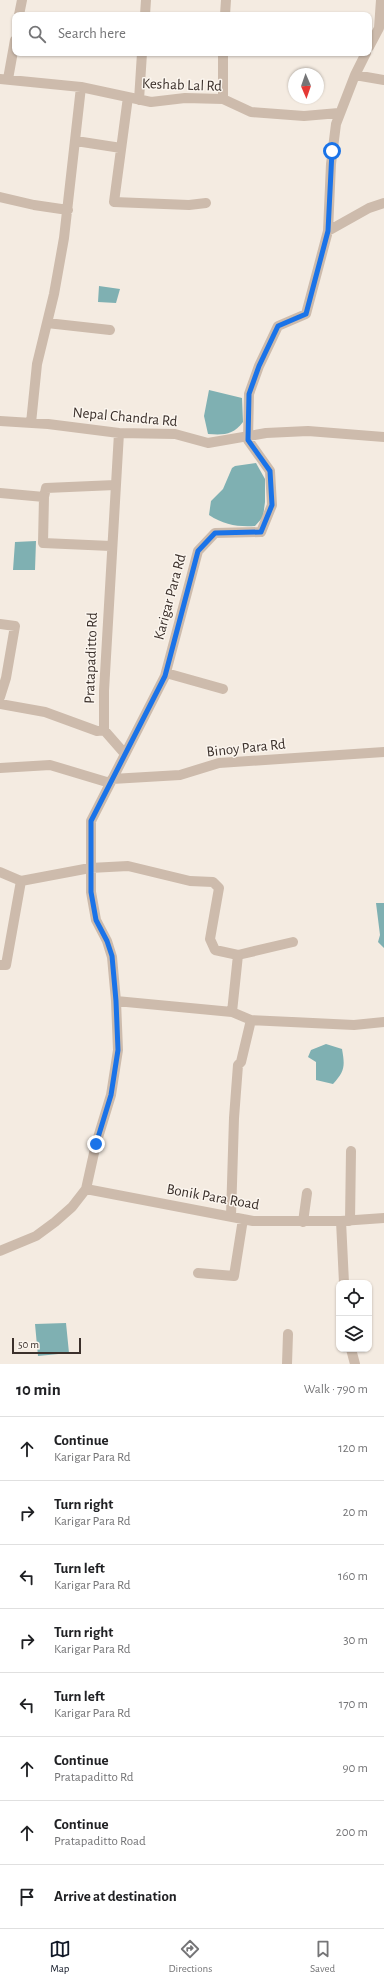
<!DOCTYPE html>
<html lang="en">
<head>
<meta charset="utf-8">
<style>
	:root { --surface:#fff; --page:#f2f2f2; --text:#202124; --muted:#757577; --line:#e0e0e0; --accent:#111827 }
	body { margin:0; font-family:"Alegreya Sans",sans-serif; background:var(--page); color:var(--text) }
	.controls { position:absolute; right:12px; bottom:12px; display:grid; overflow:hidden; border-radius:8px; box-shadow:0 1px 3px #0004 }
	.controls button { width:36px; height:36px; display:grid; place-items:center; padding:0; border:0; border-bottom:1px solid var(--line); background:var(--surface); color:var(--text); font:20px sans-serif }
	.compass { position:absolute; left:288px; top:68px; width:36px; height:36px; border-radius:50%; background:var(--surface); box-shadow:0 1px 3px #0004; rotate:178deg }
	.scale { position:absolute; left:12px; bottom:10px; width:69px; box-sizing:border-box; padding-left:4px; border:2px solid #3b302b; border-top:0; font-size:11px; line-height:14px; white-space:nowrap; color:#3b302b; -webkit-text-stroke:3px #fbf5ee; paint-order:stroke }
	.stop { position:absolute; width:12px; height:12px; margin:-9px; border:3px solid #1a73e8; border-radius:50%; background:#fff }
	.stop.end { background:#1a73e8; border-color:#fff; box-shadow:0 1px 4px #0008 }
	.list { margin:0; padding:0; list-style:none }
	h2 { display:flex; justify-content:space-between; align-items:center; height:52px; margin:0; padding:0 16px; font-size:17px }
	h2 small { font-size:13px; font-weight:400; color:var(--muted) }
	.list li { display:grid; grid-template-columns:26px 1fr auto; gap:12px; align-items:center; box-sizing:border-box; height:64px; padding:0 16px; border-top:1px solid var(--line) }
	.list b { display:block; font-size:15px; white-space:nowrap }
	.list p { margin:0; font-size:13px; white-space:nowrap; color:var(--muted) }
	.list em { font-size:13px; font-style:normal; color:var(--muted) }
	.icon { flex:none; width:22px; height:22px; fill:none; stroke:currentColor; stroke-width:2; stroke-linecap:round; stroke-linejoin:round }
	.map { position:relative; flex:none; width:384px; height:1364px; overflow:hidden }
	.search { position:absolute; background:var(--surface); box-shadow:0 1px 3px #0004; left:12px; right:12px; top:12px; height:44px; display:flex; align-items:center; gap:10px; box-sizing:border-box; padding:0 14px; border-radius:8px; color:var(--muted); font-size:15px }
	.sheet { height:564px; background:var(--surface) }
	nav { display:flex; justify-content:space-around; align-items:center; box-sizing:border-box; height:56px; border-top:1px solid var(--line); background:var(--surface); font-size:11px; color:var(--muted) }
	nav a { display:grid; justify-items:center; gap:2px }
	nav .on { color:var(--accent) }
	.map>svg:first-child { display:block }
	.water { fill:#7fb0b2 }
	.lines { fill:none; stroke-linecap:round; stroke-linejoin:round }
	.minor { stroke:#cdbbac; stroke-width:10 }
	.route { stroke:#1a73e8; stroke-width:5 }
	.labels { text-anchor:middle; dominant-baseline:central; stroke-width:3; stroke-linejoin:round; paint-order:stroke }
	.street-label { font-size:15px; fill:#3b302b; stroke:#fbf5ee }
</style>
</head>
<body>
<div class="map">
<svg width="384" height="1364" viewBox="0 0 384 1364">
	<rect width="100%" height="100%" fill="#f4ebe1"/>
	<!-- water -->
	<path class="water" d="M99 286 120 289 116 303 98 302Z
		M209 390 242 398 243 422C233 435 224 435 208 434L204 416Z
		M256 463 265 479V502L263 517 255 526C238 527 224 525 209 515L211 501 223 489 232 468 235 466Z
		M36 541 35 570H13L15 542Z
		M376 903H384V948L378 942 380 935Z
		M326 1044 342 1049C345 1066 345 1071 333 1084L316 1080V1062L308 1057 311 1050Z
		M66 1323 69 1353 38 1356 35 1324Z"/>
	<g class="lines">
		<!-- minor -->
		<path class="minor" d="M19 15 22 0
			M145 15 146 0
			M225 15 226 0
			M369 47 379 28 381 0
			M355 75 384 80
			M0 79 81 87 151 102 185 98 223 99 251 112 304 116 339 113
			M8 79 15 40
			M128 97 114 202 189 205 206 203
			M223 99V53
			M139 100 142 53
			M76 141 121 148
			M0 197 34 205 68 210
			M328 231 369 208 384 203
			M47 323 110 330
			M0 421 48 424 119 433 175 434 208 443 266 433 308 431 384 437
			M31 423 37 364 54 294 64 238 81 87
			M119 433 104 691V730L125 754
			M0 493 44 497 46 488 115 485
			M44 497 43 543 111 546
			M0 624 15 626 6 678 0 697
			M166 673 223 689
			M0 704 45 712 97 731 104 730
			M0 768 50 765 110 783
			M112 779 180 775 219 763 384 752
			M0 872 21 881 90 868 128 866 190 881 213 882 219 888 210 939 215 950 238 955
			M293 942 238 955 232 1012 251 1020 354 1025 384 1022
			M0 965H6L21 881
			M116 1001 232 1012
			M86 1189 253 1221H341L384 1218
			M231 1216 234 1118 238 1065 241 1062 251 1020
			M341 1221 344 1283
			M350 1221 351 1151
			M303 1222 307 1193
			M0 1251 36 1236 55 1222 72 1207 86 1189 96 1144 111 1095 118 1050 116 1001 112 957 107 941 96 920 91 892V821L165 676 198 551 215 533 261 532 272 505 270 471 248 440 249 394 259 366 278 326 306 314 328 231 331 164 336 124 355 75 366 53
			M198 1273 234 1276 243 1219
			M351 1349 355 1364
			M287 1364 288 1334"/>
	</g>
	<g class="lines">
		<!-- route -->
		<path class="route" d="M96 1144 111 1095 118 1050 116 1001 112 956 107 941 96 920 91 892V821L165 676 198 551 215 533 261 532 272 505 270 471 248 440 249 394 259 366 278 326 306 314 328 231 332 151"/>
	</g>
	<g class="labels">
		<!-- street labels -->
		<g class="street-label">
			<text transform="translate(182 85) rotate(2)">Keshab Lal Rd</text>
			<text transform="translate(125 417) rotate(5)">Nepal Chandra Rd</text>
			<text transform="translate(170 597) rotate(-75)">Karigar Para Rd</text>
			<text transform="translate(91 658) rotate(-88)">Pratapaditto Rd</text>
			<text transform="translate(246 748) rotate(-6)">Binoy Para Rd</text>
			<text transform="translate(213 1197) rotate(10)">Bonik Para Road</text>
		</g>
	</g>
</svg>
<div class="controls">
<button><svg class="icon" aria-label="locate" viewBox="0 0 24 24"><circle cx="12" cy="12" r="6"/><path d="M12 2v4M12 18v4M2 12h4M18 12h4"/></svg></button>
<button><svg class="icon" aria-label="layers" viewBox="0 0 24 24"><path d="M12 4l9 5-9 5-9-5zM3 14l9 5 9-5"/></svg></button>
</div>
<svg class="compass" viewBox="-18 -18 36 36"><path d="M0-13l5 13h-10z" fill="#e53935"/><path d="M0 13l5-13h-10z" fill="#757577"/></svg>
<div class="scale">50 m</div>
<div class="stop" style="left:332px;top:151px"></div>
<div class="stop end" style="left:96px;top:1144px"></div>
<div class="search"><svg class="icon" aria-label="search" viewBox="0 0 24 24"><circle cx="10" cy="10" r="6"/><path d="M15 15l6 6"/></svg>Search here</div>
</div>
<section class="sheet">
<h2>10 min<small>Walk · 790 m</small></h2>
<ul class="list">
<li><svg class="icon" aria-label="ahead" viewBox="0 0 24 24"><path d="M12 20V5M6 11l6-6 6 6"/></svg><div><b>Continue</b><p>Karigar Para Rd</p></div><em>120 m</em></li>
<li><svg class="icon" aria-label="right" viewBox="0 0 24 24"><path d="M7 20v-9h11M14 6l5 5-5 5"/></svg><div><b>Turn right</b><p>Karigar Para Rd</p></div><em>20 m</em></li>
<li><svg class="icon" aria-label="left" viewBox="0 0 24 24"><path d="M17 20v-9H6M10 6l-5 5 5 5"/></svg><div><b>Turn left</b><p>Karigar Para Rd</p></div><em>160 m</em></li>
<li><svg class="icon" aria-label="right" viewBox="0 0 24 24"><path d="M7 20v-9h11M14 6l5 5-5 5"/></svg><div><b>Turn right</b><p>Karigar Para Rd</p></div><em>30 m</em></li>
<li><svg class="icon" aria-label="left" viewBox="0 0 24 24"><path d="M17 20v-9H6M10 6l-5 5 5 5"/></svg><div><b>Turn left</b><p>Karigar Para Rd</p></div><em>170 m</em></li>
<li><svg class="icon" aria-label="ahead" viewBox="0 0 24 24"><path d="M12 20V5M6 11l6-6 6 6"/></svg><div><b>Continue</b><p>Pratapaditto Rd</p></div><em>90 m</em></li>
<li><svg class="icon" aria-label="ahead" viewBox="0 0 24 24"><path d="M12 20V5M6 11l6-6 6 6"/></svg><div><b>Continue</b><p>Pratapaditto Road</p></div><em>200 m</em></li>
<li><svg class="icon" aria-label="arrive" viewBox="0 0 24 24"><path d="M6 21V4h12l-3 4 3 4H6"/></svg><div><b>Arrive at destination</b></div></li>
</ul>
</section>
<nav>
<a class="on"><svg class="icon" aria-label="map" viewBox="0 0 24 24"><path d="M3 6l6-2 6 2 6-2v14l-6 2-6-2-6 2zM9 4v14M15 6v14"/></svg>Map</a>
<a><svg class="icon" aria-label="directions" viewBox="0 0 24 24"><path d="M12 3l9 9-9 9-9-9zM9 14v-3h6M13 9l2 2-2 2"/></svg>Directions</a>
<a><svg class="icon" aria-label="saved" viewBox="0 0 24 24"><path d="M7 4h10v16l-5-4-5 4z"/></svg>Saved</a>
</nav>
</body>
</html>
